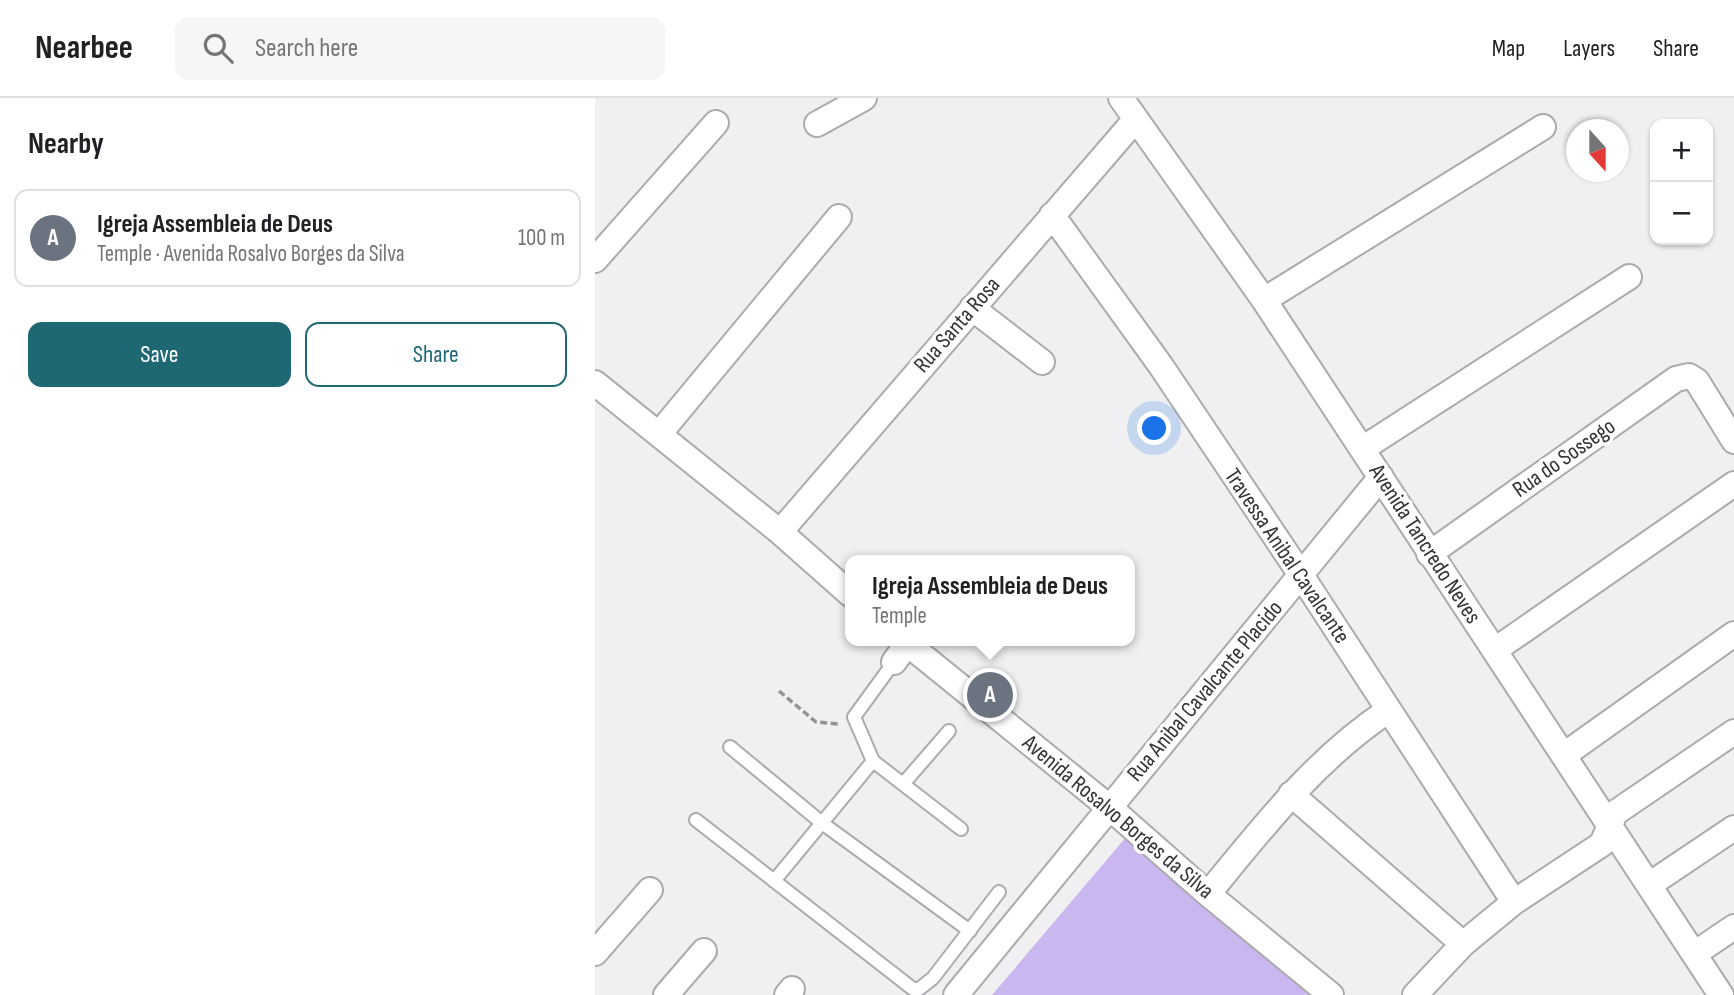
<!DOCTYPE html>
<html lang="en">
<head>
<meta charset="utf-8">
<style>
	:root { --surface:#fff; --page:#f6f6f6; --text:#202124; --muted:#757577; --line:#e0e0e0; --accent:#1e6874 }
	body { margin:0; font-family:"Sofia Sans Condensed",sans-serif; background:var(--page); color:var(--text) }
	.controls { position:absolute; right:21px; top:21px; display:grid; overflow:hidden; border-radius:14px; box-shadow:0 2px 5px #0004 }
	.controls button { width:63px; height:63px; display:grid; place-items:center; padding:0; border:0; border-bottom:2px solid var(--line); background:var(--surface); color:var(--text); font:35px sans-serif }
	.compass { position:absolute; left:971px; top:21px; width:63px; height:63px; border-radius:50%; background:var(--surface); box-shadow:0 2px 5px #0004; rotate:159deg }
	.you { position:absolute; left:560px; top:331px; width:24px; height:24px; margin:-18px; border:5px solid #fff; border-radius:50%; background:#1a73e8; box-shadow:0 0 0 10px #1a73e833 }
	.badge { display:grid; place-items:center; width:46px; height:46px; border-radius:50%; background:var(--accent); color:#fff; font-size:23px; font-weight:700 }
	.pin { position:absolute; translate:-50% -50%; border:4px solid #fff; box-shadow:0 2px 7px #0006 }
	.popup { position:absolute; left:250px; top:457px; width:290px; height:91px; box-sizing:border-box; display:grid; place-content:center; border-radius:14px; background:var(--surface); filter:drop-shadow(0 2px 5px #0005); font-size:23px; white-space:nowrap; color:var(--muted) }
	.popup b { font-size:26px; color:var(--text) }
	.popup::after { content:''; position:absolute; left:50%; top:100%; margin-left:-14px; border:14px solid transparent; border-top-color:var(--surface) }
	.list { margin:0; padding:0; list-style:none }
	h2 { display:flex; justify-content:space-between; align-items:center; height:91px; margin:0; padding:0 28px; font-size:30px }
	h2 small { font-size:23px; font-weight:400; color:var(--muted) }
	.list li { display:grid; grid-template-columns:46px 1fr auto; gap:21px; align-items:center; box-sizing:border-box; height:98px; margin:0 14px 14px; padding:0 14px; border:2px solid var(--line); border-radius:14px }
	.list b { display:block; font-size:26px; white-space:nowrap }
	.list p { margin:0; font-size:23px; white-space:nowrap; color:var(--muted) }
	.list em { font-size:23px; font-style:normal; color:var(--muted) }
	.actions { display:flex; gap:14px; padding:21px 28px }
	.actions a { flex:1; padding:16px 0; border:2px solid var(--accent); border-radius:14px; text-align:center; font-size:24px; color:var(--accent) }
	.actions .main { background:var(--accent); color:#fff }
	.icon { flex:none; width:38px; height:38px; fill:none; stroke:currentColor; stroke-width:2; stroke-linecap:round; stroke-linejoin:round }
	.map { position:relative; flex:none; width:1139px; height:897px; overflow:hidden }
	header { display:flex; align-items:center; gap:42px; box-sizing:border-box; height:98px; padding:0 35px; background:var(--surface); border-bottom:2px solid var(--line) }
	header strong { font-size:33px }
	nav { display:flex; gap:38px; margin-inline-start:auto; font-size:24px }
	.search { width:490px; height:63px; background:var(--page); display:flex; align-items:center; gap:18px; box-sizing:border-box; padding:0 24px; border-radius:14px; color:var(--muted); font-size:26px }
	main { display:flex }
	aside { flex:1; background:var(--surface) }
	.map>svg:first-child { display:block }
	.park { fill:#cab7f0 }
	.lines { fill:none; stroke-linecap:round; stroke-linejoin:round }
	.lane-casing { stroke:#abaaad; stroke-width:16 }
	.street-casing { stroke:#abaaad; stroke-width:28 }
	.path { stroke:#929193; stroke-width:3.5; stroke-dasharray:7 3.5; stroke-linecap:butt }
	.lane { stroke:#fff; stroke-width:12 }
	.street { stroke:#fff; stroke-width:24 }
	.labels { text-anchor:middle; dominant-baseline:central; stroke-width:7; stroke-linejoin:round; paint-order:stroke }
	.street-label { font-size:23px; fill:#333234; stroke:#fff }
</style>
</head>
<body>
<header>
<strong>Nearbee</strong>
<div class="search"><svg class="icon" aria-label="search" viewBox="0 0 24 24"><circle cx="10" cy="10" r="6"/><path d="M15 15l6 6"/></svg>Search here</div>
<nav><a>Map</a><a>Layers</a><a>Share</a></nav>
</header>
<main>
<aside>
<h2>Nearby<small></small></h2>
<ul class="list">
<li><span class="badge" style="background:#6b7280">A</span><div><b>Igreja Assembleia de Deus</b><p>Temple · Avenida Rosalvo Borges da Silva</p></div><em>100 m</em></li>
</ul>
<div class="actions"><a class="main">Save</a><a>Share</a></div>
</aside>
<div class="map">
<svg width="1139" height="897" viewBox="0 0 1139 897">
	<rect width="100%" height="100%" fill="#f0eff2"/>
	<!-- park -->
	<path class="park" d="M532 738 721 897H397Z"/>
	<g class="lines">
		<!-- lane casing -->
		<g class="lane-casing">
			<path id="lane" d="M299 564 259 619 278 663 366 731
				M135 649 227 725 375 833
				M308 686 354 633
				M101 722 318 891H324L338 880 404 794
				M179 783 278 663"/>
		</g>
		<!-- street casing -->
		<g class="street-casing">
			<path id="street" d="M526 0 669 202 1126 897
				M222 26 269 0
				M457 117 566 268 706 477 919 804
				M0 162 121 25
				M669 202 948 29
				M377 210 447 264
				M0 285 185 434 255 496
				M64 336 244 119
				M767 351 1034 179
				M185 434 541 21
				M834 456 1081 281 1094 278 1102 283 1139 343
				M309 543 514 709 613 796 736 897
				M900 552 1139 386
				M299 564 312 546
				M969 657 1139 536
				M696 696 868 846
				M1054 787 1139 730
				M613 796C668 729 721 660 794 612
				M0 855 55 792
				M1099 856 1139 829
				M71 897 109 853
				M192 897 197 891
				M361 897 786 379
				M820 897 868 846 919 804 1007 746 1020 715 1139 634"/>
		</g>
		<!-- path -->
		<path class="path" d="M184 593 221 624 244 626"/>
		<!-- lane -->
		<use href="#lane" class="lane"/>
		<!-- street -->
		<use href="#street" class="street"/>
	</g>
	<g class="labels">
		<!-- street labels -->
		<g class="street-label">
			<text transform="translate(362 227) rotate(-49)">Rua Santa Rosa</text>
			<text transform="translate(969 360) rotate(-35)">Rua do Sossego</text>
			<text transform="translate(830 446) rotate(57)">Avenida Tancredo Neves</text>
			<text transform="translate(692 458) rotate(56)">Travessa Anibal Cavalcante</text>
			<text transform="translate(610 593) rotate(-50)">Rua Anibal Cavalcante Placido</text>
			<text transform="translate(523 719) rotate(40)">Avenida Rosalvo Borges da Silva</text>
		</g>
	</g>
</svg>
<div class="controls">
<button>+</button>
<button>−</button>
</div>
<svg class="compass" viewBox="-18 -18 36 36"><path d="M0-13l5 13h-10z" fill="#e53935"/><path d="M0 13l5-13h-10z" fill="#757577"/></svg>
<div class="you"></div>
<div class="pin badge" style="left:395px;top:597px;background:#6b7280">A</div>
<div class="popup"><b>Igreja Assembleia de Deus</b>Temple</div>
</div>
</main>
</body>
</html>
